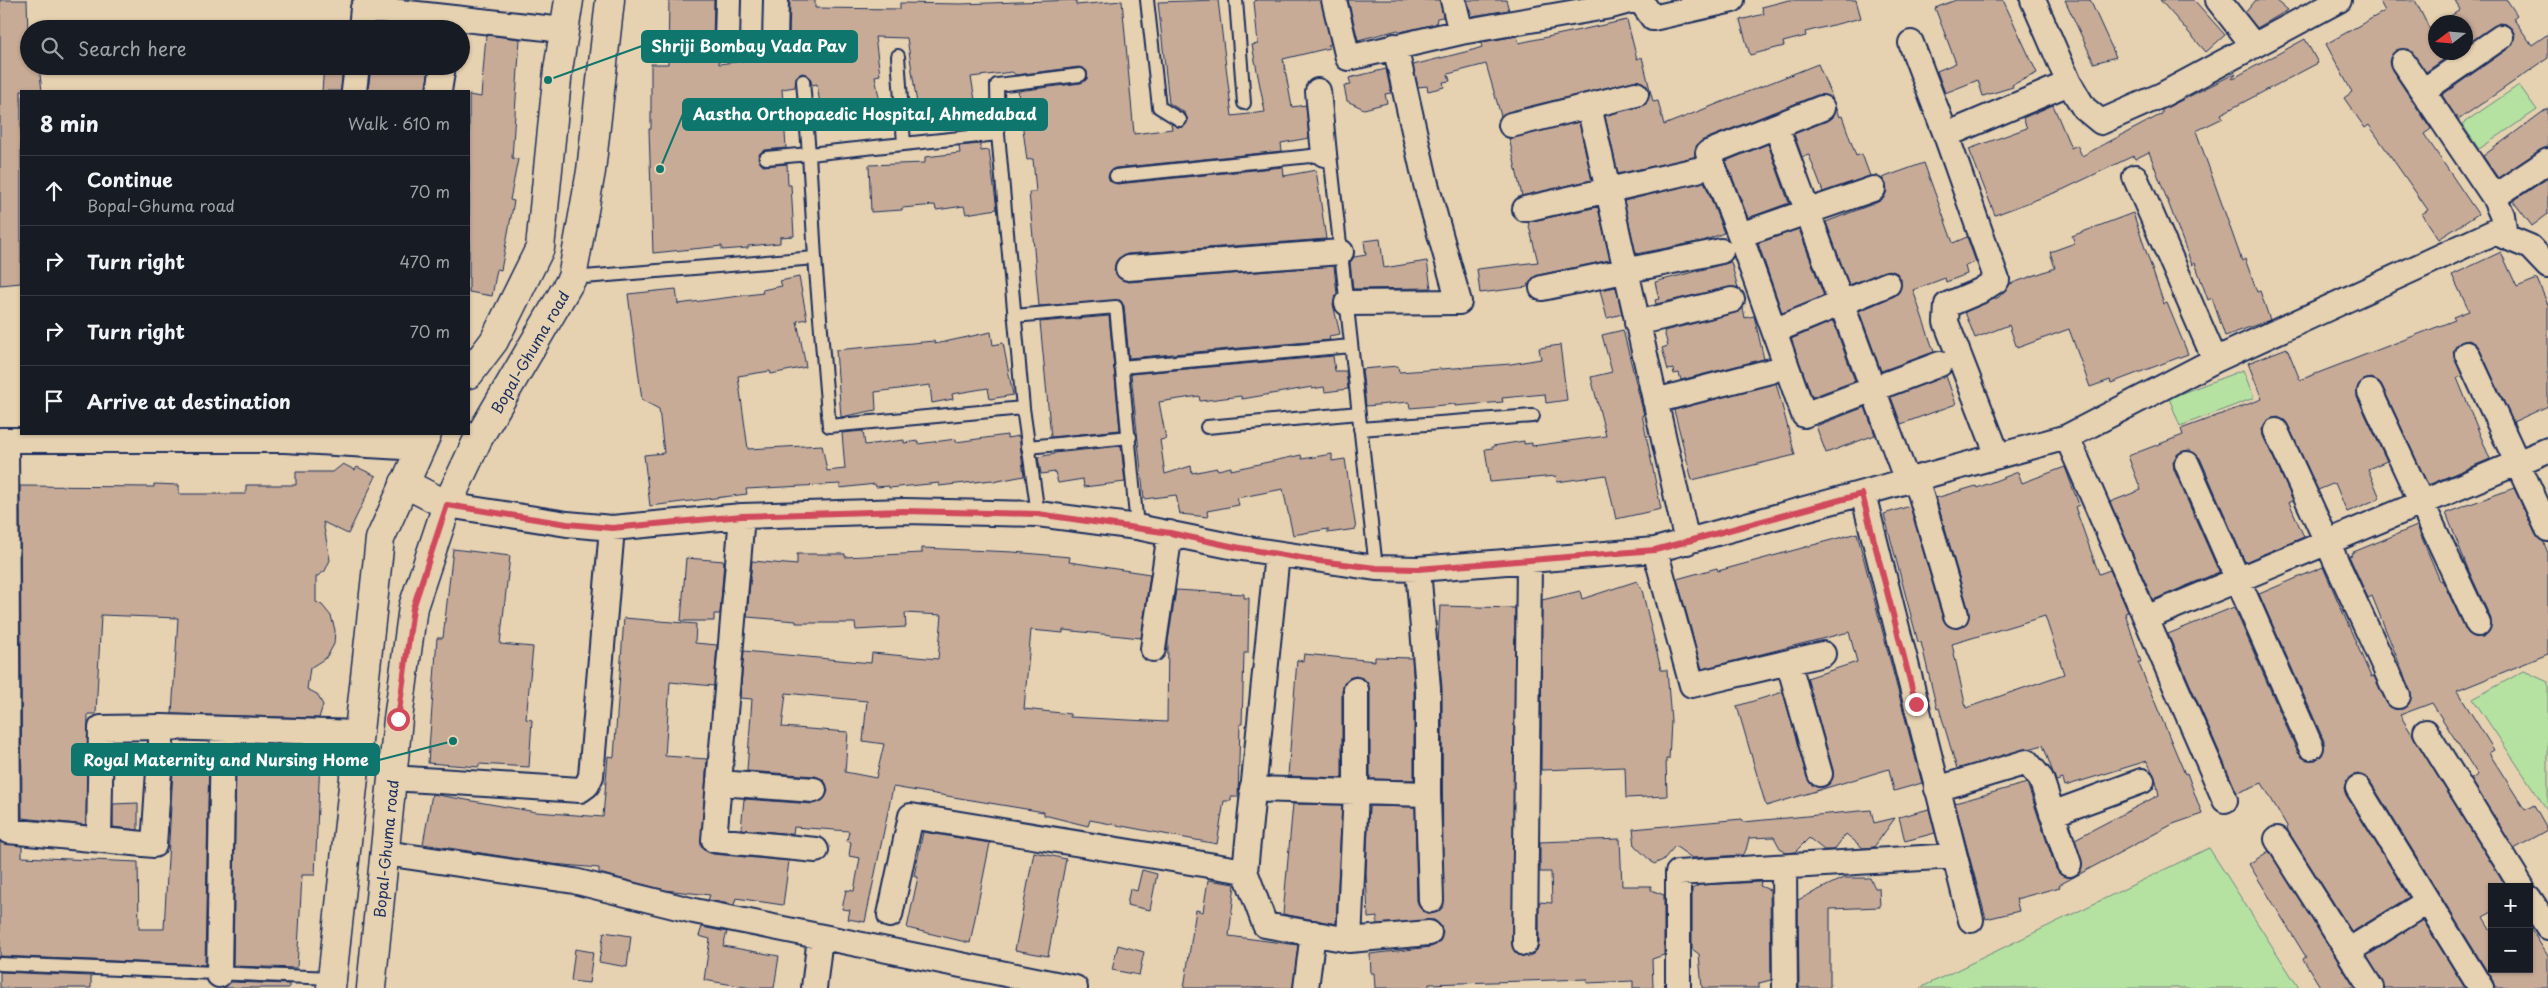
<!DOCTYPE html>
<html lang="en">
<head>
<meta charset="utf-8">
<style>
	:root { --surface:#171b24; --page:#242831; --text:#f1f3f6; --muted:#9ea1a6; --line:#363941 }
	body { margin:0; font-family:"Playpen Sans",sans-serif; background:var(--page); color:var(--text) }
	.controls { position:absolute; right:15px; bottom:15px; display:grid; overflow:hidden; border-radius:0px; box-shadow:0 1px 4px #0004 }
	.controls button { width:45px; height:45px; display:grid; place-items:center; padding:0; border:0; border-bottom:1px solid var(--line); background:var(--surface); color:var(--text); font:25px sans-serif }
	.compass { position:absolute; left:2428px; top:15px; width:45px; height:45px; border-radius:50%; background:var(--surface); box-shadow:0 1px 4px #0004; rotate:254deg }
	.stop { position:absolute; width:15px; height:15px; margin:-11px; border:4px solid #d1495b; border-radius:50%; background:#fff }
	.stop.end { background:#d1495b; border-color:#fff; box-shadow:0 1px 5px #0008 }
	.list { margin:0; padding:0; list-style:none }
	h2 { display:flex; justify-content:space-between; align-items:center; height:65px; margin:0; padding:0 20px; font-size:21px }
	h2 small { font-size:16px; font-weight:400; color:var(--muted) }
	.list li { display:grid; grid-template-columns:32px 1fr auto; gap:15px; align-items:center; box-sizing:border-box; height:70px; padding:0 20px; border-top:1px solid var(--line) }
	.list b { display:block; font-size:19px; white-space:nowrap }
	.list p { margin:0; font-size:16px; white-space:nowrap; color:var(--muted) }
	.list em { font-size:16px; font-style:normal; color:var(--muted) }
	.icon { flex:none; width:28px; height:28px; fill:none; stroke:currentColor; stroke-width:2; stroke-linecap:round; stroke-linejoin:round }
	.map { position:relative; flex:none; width:2548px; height:988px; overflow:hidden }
	.search { position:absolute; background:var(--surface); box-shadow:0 1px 4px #0004; left:20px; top:20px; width:450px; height:55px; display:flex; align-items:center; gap:12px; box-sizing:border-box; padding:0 18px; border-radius:28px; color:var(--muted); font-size:19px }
	.panel { position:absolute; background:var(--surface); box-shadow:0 1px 4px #0004; left:20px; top:90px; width:450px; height:345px; border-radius:0px }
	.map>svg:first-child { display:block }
	.green { fill:#b5e2a1; stroke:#688880 }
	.building { fill:#c7ab97; stroke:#1b2f5e; fill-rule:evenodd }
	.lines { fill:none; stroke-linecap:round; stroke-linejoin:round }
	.service-casing { stroke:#1b2f5e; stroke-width:16 }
	.minor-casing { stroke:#1b2f5e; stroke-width:28 }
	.tertiary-casing { stroke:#1b2f5e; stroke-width:31 }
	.service { stroke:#e6d1b0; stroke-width:12 }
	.minor { stroke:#e6d1b0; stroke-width:24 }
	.tertiary { stroke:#e6d1b0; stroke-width:28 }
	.route { stroke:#d1495b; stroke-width:6 }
	.labels { text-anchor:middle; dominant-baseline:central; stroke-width:4; stroke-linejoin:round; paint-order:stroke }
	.street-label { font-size:15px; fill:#1b2f5e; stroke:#e6d1b0 }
	.leader { fill:none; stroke:#0f766e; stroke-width:2 }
	.callout-dot { fill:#0f766e; stroke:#e6d1b0; stroke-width:2 }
	.callout { fill:#0f766e; stroke:#0f766e; stroke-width:2 }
	.callout-label { font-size:16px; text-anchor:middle; font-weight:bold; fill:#fff }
</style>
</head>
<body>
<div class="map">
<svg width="2548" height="988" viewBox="0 0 2548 988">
	<rect width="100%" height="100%" fill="#e6d1b0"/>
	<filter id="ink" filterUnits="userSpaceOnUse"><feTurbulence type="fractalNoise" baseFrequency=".02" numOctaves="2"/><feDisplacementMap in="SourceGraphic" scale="10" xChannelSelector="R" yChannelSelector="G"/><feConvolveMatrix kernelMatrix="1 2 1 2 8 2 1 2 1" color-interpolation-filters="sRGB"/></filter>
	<g filter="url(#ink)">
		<!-- green -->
		<path class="green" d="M2519 85 2537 110 2479 149 2462 124Z
			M2243 370 2254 398 2180 426 2169 398Z
			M2524 671 2548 682V811L2473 699Z
			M2209 848 2299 988H1920Z"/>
		<!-- building -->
		<path class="building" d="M0 0H27L29 66H39L42 91H21V283L0 285Z
			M669 0H714L713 41 719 52V64L781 56 789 41 790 0H815V8L900 9V3L961 4 1076 0V5L1122 1 1134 134 1172 129 1171 124 1183 127 1188 121 1185 113 1169 103 1158 2 1218 0 1232 116 1265 112 1252 45 1258 44 1254 2 1256 0H1321L1331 44 1328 45 1329 48 1283 59 1292 107 1306 105 1309 138 1281 143 1282 151 1115 168 1111 170 1108 176 1110 181 1117 184 1283 167 1284 176 1316 170 1326 239 1127 254 1116 262 1114 270 1122 280 1129 282 1334 266 1337 294 1333 304 1340 334 1329 336 1330 340 1129 358 1124 306 1120 300 1039 306 1029 192H1036L1033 159 1027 160 1018 91 1081 83 1087 79V71L1079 67 1016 75 1012 72 971 77 977 111 970 112 973 128 956 130 954 118 929 121 928 116 919 117 907 38 875 37 880 75 875 76 883 119 875 120V125L833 129V124L823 125 817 84 812 85 810 77 806 74 802 73 796 77 795 87 782 89 786 148 765 150 759 154 758 158 763 166 787 164 788 185H791L794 236 780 237V243L748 246V248L722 250V246L653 253 649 129H651V64H668Z
			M1348 0H1440L1443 17 1437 18 1436 24 1401 32 1398 30 1358 40Z
			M1467 0H1506L1509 10 1473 16Z
			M1789 0H1856L1861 18 1805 32 1806 36 1783 42 1784 46 1750 55 1740 20 1764 14 1762 7Z
			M1956 0H2003L2037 73 2012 85 2013 87 1983 96 1978 80 1945 93 1937 71 1956 63 1935 8Z
			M2065 0H2090L2116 57 2094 63Z
			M2160 0H2194L2225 35 2206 52Z
			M2256 0H2276L2288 10 2257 28 2245 13Z
			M2379 0H2415L2430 30 2436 27V52H2454L2426 72 2409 49 2396 50 2391 56 2389 62 2392 70 2431 129 2424 134 2478 214 2439 239 2422 214 2428 210 2369 125 2365 128 2344 98 2352 92 2326 44 2385 11Z
			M2455 0H2507L2517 15 2513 18 2532 45 2548 34V58L2458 120 2442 95 2509 48 2515 36 2512 29 2506 24 2499 23 2466 45V22H2441L2460 10Z
			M1627 20 1637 59 1642 57 1653 102 1658 101 1664 125 1818 64 1833 100 1824 95H1817L1703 140 1697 145 1695 157 1618 174 1605 116 1646 104 1649 91 1646 85 1640 81H1633L1508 112 1501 116 1486 64 1448 74 1450 81 1443 82 1444 87 1428 91 1427 86 1418 87 1413 65 1473 50 1482 47 1481 42 1517 36 1519 43Z
			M486 35 520 39 512 158 518 159 510 200 514 201 501 270 497 269 492 296 469 292V95L481 97Z
			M2305 39 2318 63 2221 114 2223 118 2196 131 2242 261 2245 259 2257 292 2260 291 2270 320 2225 336 2212 298 2208 300 2195 263 2192 265 2149 152 2135 159 2133 156 2062 190 1995 215 1969 149 2027 128 2023 118 2053 105 2071 148 2077 145 2082 156 2162 114V110L2236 73 2232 79Z
			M324 66H343L341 91H322Z
			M371 66H429L426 91H368Z
			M1386 69 1391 93 1385 94 1387 103 1364 109 1347 101 1344 86 1351 85 1349 78Z
			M1835 106 1839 117 1842 116 1856 156 1862 154 1870 176 1823 192 1809 155 1802 157 1794 134 1827 121 1833 116Z
			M2548 108V147L2540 150 2498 178 2483 156Z
			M1579 122 1592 180 1522 196 1509 138Z
			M980 144 981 151 989 150 997 209 966 214 964 206 936 210 935 205 902 208V210L871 212 869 165 925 163V157L960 153 959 146Z
			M1768 144 1789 203 1748 218 1726 161Z
			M1924 163 1953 243 1967 237 1976 262 1965 266 1967 274 1946 282 1945 278 1913 290 1934 352 1881 371 1859 311 1894 296 1899 292 1901 279 1897 273 1889 270 1849 285 1826 222 1878 202 1884 198 1887 191 1886 184 1882 178Z
			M2548 178V214L2532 226 2513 201Z
			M1704 181 1724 233 1703 241 1636 254 1624 201Z
			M1598 207 1610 260 1539 275 1533 278 1527 287 1480 293 1477 269 1538 262 1528 222Z
			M2133 213 2164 304 2167 303 2188 354 2111 383 2110 380 2090 387 2069 329 2017 348 2009 325 1975 338 1965 312 1999 297 2010 284 2055 268 2050 252 2075 243 2072 236Z
			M1799 229 1824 296 1782 313 1758 243Z
			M1380 239 1384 268 1427 261 1431 288 1353 289 1350 262 1354 257 1366 255 1364 241Z
			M2501 252 2517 287 2537 279 2548 305V406L2513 422 2479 348 2469 340 2461 342 2453 352 2462 376 2457 378 2490 459 2428 485 2382 386 2372 378 2364 380 2359 385 2357 397 2387 461 2368 469 2380 498 2347 512 2335 483 2318 490 2288 425 2278 417 2270 419 2262 429 2263 436 2293 500 2289 502 2304 537 2245 562 2200 458 2189 450 2181 452 2173 462 2174 470 2219 572 2153 600 2110 502 2141 490 2128 456 2183 435 2181 429 2262 399 2248 363 2287 348 2300 380 2455 320 2453 317 2469 311 2452 275Z
			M1731 262 1738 288 1729 287 1656 304 1655 300 1659 299 1655 282Z
			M799 277 807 319 797 321 806 367 771 374 770 371 738 376 748 449 822 445 827 471 845 469 842 433 863 431 865 445 904 440V443L918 441V444L956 439V442L1007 435V438L1019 436 1024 476 993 482 992 480 939 486V483L889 488V486L876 487 875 484 840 488V484L746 489 747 494 650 506 644 455 664 453 659 409 642 400 628 294 676 289 678 304 763 293 762 290 782 286 780 281Z
			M1616 287 1622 314 1607 318 1600 290Z
			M1743 308 1745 318 1754 316 1764 359 1681 380 1679 373 1674 374 1673 369 1668 370 1662 348 1668 346 1664 331 1735 313Z
			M1109 316 1120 430 1051 437 1040 322Z
			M1833 321 1855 381 1812 397 1791 339Z
			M1623 330 1644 415H1642L1661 509 1616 519 1606 475 1557 482 1556 476 1490 482 1485 449 1493 448V446L1524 441V444L1532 443V446L1606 436 1591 377 1612 372 1602 335Z
			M991 332 993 345 1003 343 1013 395 990 399 988 388 952 394 953 399 932 403 930 385 875 392 876 410 841 417 836 350 934 341 935 344Z
			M1560 345 1567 400 1546 403 1545 394 1502 398 1503 402 1455 406V404L1410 408 1409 402 1366 406 1362 369 1398 366 1399 372 1511 364 1541 359 1539 348Z
			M1333 356 1335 371H1346L1348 389 1325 392 1324 387 1312 389V387L1242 399 1241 396 1200 401 1199 396 1159 402 1166 439 1160 440 1165 474 1191 466 1192 473 1217 468 1218 470 1231 467V470L1301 455 1302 459 1332 454V461L1345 459 1356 529 1328 533V529L1293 535 1283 489 1237 498 1239 505 1207 511 1208 517 1180 514 1176 495 1144 499 1131 374Z
			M1946 376 1956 404 1901 424 1891 397Z
			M1776 383 1795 455 1692 480 1674 410Z
			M1865 407 1875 435 1826 453 1816 426Z
			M1121 446 1125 482 1084 487 1083 479 1058 483 1055 472 1041 474 1038 457 1054 454V453Z
			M343 464 355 470 357 467 376 476 348 534 323 522 330 560 325 571 316 577V602L322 605 331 616 335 630 334 644 327 657 310 668 307 689 317 694 323 705 319 718 172 714 178 618 101 615 96 714H88L86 825 22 818 20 486 154 487V484L179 485V494H246V485H296V472H333Z
			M2065 467 2079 505 2075 507 2099 574 2110 570 2128 612 2125 613 2141 662H2138L2185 774 2187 773 2202 814 2173 824 2059 885 2060 887 2016 899 2019 911 1986 919 1955 803 2027 783 2056 869 2066 877H2073L2079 873 2082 866 2075 839 2159 795 2155 777 2147 761 2065 786 2063 779 2056 781 2043 745 1957 769 1939 708 1937 709 1921 642H1918L1884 514 1910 506 1943 619 1947 625 1959 628 1966 624 1969 611 1936 498 1976 486 1977 488 2018 472 2022 483ZM2045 616 2064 674 1966 708 1952 644Z
			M2514 488 2536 535 2543 541 2548 553V654L2457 691 2494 750 2489 753 2525 810 2534 805 2548 830 2514 849 2471 779 2478 775 2432 703 2400 715 2506 887H2492V912L2483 917 2492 932V969H2529V926L2548 956V988H2495L2493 981 2370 781 2358 774 2351 776 2346 781 2344 788 2346 795 2409 897 2352 932 2288 831 2287 826 2262 783 2237 793 2168 634 2234 607 2298 753 2303 758 2316 760 2322 755 2324 741 2259 594 2323 567 2371 677 2374 676 2386 702 2390 707 2403 709 2409 704 2410 690 2372 596 2368 598 2349 556 2352 555 2351 553 2417 526 2440 581 2442 580 2466 630 2471 635 2483 637 2489 631 2491 619 2468 569 2446 513Z
			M1857 533 1922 783 1894 791 1889 769 1766 806 1737 706 1783 692 1807 778 1816 787H1823L1829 784 1833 778V770L1807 678 1857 662 1849 632 1702 669 1677 579 1717 568 1718 571Z
			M922 548 1013 552 1070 557 1069 562 1150 574 1141 638 1063 630V633L1031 630 1024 709 1070 714V717L1167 722 1168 641 1176 590 1244 594V598H1249L1248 653H1244L1242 724H1240L1238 797H1231V801H1224L1217 844 1090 820 1088 826 1044 815V812L893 787 865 922 848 919 850 910 842 909 846 890 854 891 860 858 849 856 851 842 847 841 849 831 794 827 793 834 741 829 744 799 813 804 825 798 828 791 822 779 815 776 747 771 752 699 740 698 744 651 871 663 872 653 938 659 942 615 905 613 906 627 856 630 855 623H796V621L747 617 752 561 797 565V554H845V557L922 553ZM786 693 867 701 863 741 884 744 876 778 845 772 848 732 782 727Z
			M453 549 510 556 500 644 533 647 526 719 532 720 529 767 479 764V767L428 763 437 638H443Z
			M686 558 724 561 720 614H714V621H681Z
			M1637 581 1642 590 1661 670H1667L1671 721 1669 759H1666L1667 796 1626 798 1625 767 1541 770 1542 600 1580 591 1582 599Z
			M1440 606 1515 608 1513 949 1518 955 1524 957 1531 955 1537 950 1539 943V902L1552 903 1551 872H1540V842L1620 839 1622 886H1651V890L1664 895V955L1652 959 1653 988H1633V981L1587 983V979L1429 984V988H1375L1374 973H1371L1370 954 1431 947 1437 944 1443 932 1440 925 1434 920 1377 924V917L1368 918 1366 872 1369 806 1415 807 1417 901 1424 912 1431 914 1438 912 1443 906 1442 688 1438 644Z
			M624 618 696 624 695 643 717 645 714 686 670 682 665 756 707 759 701 847 713 854 789 861 783 905 736 898 734 905 708 900 710 895 665 890 599 873V868L552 864 423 844 432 794 536 812 603 817 608 756 614 757Z
			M1304 654 1375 661V657L1412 658 1414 689V780L1370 779V690L1368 683 1356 676 1349 678 1342 690V778L1288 776 1297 660 1303 661Z
			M288 745H317L316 760H320L315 875H302L297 968 233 966 236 756 288 758Z
			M174 753 209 755 205 965 0 956V842L22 846V857L138 862 139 929H164Z
			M138 803V830L113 827V804Z
			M1293 804 1342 805 1336 924 1283 914Z
			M1929 809 1935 833 1905 841 1899 817Z
			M1871 810 1874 823 1895 818 1874 847 1863 848 1846 834 1834 850H1824L1809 838 1795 852 1786 853 1780 848 1774 837 1749 838 1746 850 1742 855 1692 858 1675 846 1663 860 1654 864 1635 846 1633 829 1742 819 1743 822Z
			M923 832 990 843 970 943 907 928 918 877 914 876Z
			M2269 851 2355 988H2321L2303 959 2306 957 2249 864Z
			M1034 852 1066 859 1048 956 1015 950Z
			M1142 870 1157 874 1150 910 1127 905 1130 889 1137 891Z
			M1843 878H1870L1875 888H1879L1880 907 1830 909V988H1799L1798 900Z
			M1208 880 1235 884 1229 936 1298 945 1293 988H1184L1196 910 1203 912Z
			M1761 882 1760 886 1770 890 1771 980 1759 983V988H1702L1699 954 1692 949V889L1699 885Z
			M2423 920 2465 988H2385L2367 956Z
			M702 927 727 932 723 946 779 956 774 988H751L704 980 710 939 699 936Z
			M604 932 631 936 627 967 599 962Z
			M1118 945 1144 952 1139 975 1112 970Z
			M575 949 593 952 589 983 571 981Z
			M0 972 91 976V988H0Z
			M231 982 289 984V988H222Z"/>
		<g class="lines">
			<!-- service casing -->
			<g class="service-casing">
				<path id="service" d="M1147 0 1159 107 1180 120
					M1236 0 1244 103
					M898 56 904 144
					M766 158 809 154 803 81
					M1116 176 1330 154 1376 568
					M815 258 809 154 998 134
					M572 278 815 258 829 426 1023 408
					M1014 316 1116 307 1137 527
					M1121 367 1351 346
					M1207 427 1359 413
					M1360 429 1533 416
					M1028 447 1130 437
					M1038 514 1023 408 998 134 997 85 1080 75
					M0 964 332 978"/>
			</g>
			<!-- minor casing -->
			<g class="minor-casing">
				<path id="minor" d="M1334 0 1348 58 1461 32 1611 6 1633 0
					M1453 0 1461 32
					M1640 0 1653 18 1732 0
					M2033 0 2069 83
					M2218 0 2254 46
					M361 29 363 8 564 30
					M727 41 728 0
					M775 41 776 0
					M1911 43 1946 135
					M2403 62 2494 197 2502 215 2505 237
					M354 91 357 66
					M439 91 443 66
					M1318 91 1324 154
					M2423 91 2501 37
					M1589 106 1687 542
					M1822 108 1708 153 1740 235 1804 415 1940 364
					M1511 125 1636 94
					M1776 126 1907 481
					M2135 177 2215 360
					M2494 197 2548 161
					M1525 209 1697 170
					M1740 235 1873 189
					M1128 268 1341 252
					M1542 288 1721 251
					M1347 303 1459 302 1426 184 1395 46
					M1637 323 1732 300
					M1774 331 1888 284
					M2467 354 2548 529
					M2370 392 2478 624
					M1655 401 1771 371
					M2276 431 2398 696
					M2067 437 2225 800
					M0 440H285L419 448
					M6 440 8 831 154 845 162 727 359 733
					M1998 456 1946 322 1947 305 1980 291 1997 280 1946 135 2069 83 2084 108 2101 122 2162 95 2339 0
					M2187 464 2311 747
					M1916 479 1956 615
					M1863 494 1971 920
					M447 505 567 524 612 528 742 516 905 511 1038 514 1137 527 1235 547 1376 568 1418 569 1655 550 2067 437 2215 360 2494 232 2530 247 2548 266
					M742 516 714 840 816 850
					M1655 550 1692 685 1823 654
					M1277 554 1245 871 1265 925 1349 940 1429 933
					M2146 618 2548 450
					M1153 649 1170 533
					M1789 664 1820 774
					M1356 690V792L1428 794V688L1418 569
					M2426 732 2522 887
					M392 778 580 790 587 785 591 776 612 528
					M719 783 814 790
					M2358 788 2481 988
					M1252 789 1356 792 1349 940
					M1937 789 2027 762 2041 779 2069 864
					M1428 794 1431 900
					M2052 814 2142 781
					M99 839 101 728 162 727
					M2277 839 2371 988
					M385 853 574 881 694 911 1075 988
					M1784 867 1785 988
					M2529 898 2548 927
					M890 915 911 816 1245 871
					M1525 943 1529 562
					M2348 951 2427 902
					M219 975 223 729
					M814 988 820 937
					M1306 988 1313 933
					M1678 988V873L1954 856"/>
			</g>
			<!-- tertiary casing -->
			<g class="tertiary-casing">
				<g id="tertiary">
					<path d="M469 374 494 341 540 248 558 70 569 0"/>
					<path d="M404 483 447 505"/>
					<path d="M331 988 380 539 427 434"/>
					<path id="s1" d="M371 988 398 719 413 607 447 505 478 439 572 278 591 171 610 0"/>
				</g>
			</g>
			<!-- service -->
			<use href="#service" class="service"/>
			<!-- minor -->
			<use href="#minor" class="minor"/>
			<!-- tertiary -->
			<use href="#tertiary" class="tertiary"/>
		</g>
	</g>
	<g class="lines" filter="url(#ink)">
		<!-- route -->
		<path class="route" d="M398 719 413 608 447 505 567 524 612 528 742 516 904 511 1038 514 1170 533 1235 547 1319 561 1376 568 1418 569 1655 550 1862 494 1916 704"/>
	</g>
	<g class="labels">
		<!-- street labels -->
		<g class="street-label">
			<text stroke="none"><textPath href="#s1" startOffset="665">Bopal-Ghuma road</textPath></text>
			<text stroke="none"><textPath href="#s1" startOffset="140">Bopal-Ghuma road</textPath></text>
		</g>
	</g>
	<!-- callouts -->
	<path class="leader" d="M548 80L642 46M660 169L683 114M453 741L379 760"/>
	<g class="callout-dot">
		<circle cx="548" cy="80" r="5"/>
		<circle cx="660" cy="169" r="5"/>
		<circle cx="453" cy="741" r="5"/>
	</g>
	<g class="callout">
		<rect x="642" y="31" width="215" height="31" rx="5"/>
		<rect x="683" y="99" width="364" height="31" rx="5"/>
		<rect x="72" y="744" width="307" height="31" rx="5"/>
	</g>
	<g class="callout-label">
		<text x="749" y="52">Shriji Bombay Vada Pav</text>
		<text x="865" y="120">Aastha Orthopaedic Hospital, Ahmedabad</text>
		<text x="226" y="766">Royal Maternity and Nursing Home</text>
	</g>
</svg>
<div class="controls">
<button>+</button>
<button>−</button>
</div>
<svg class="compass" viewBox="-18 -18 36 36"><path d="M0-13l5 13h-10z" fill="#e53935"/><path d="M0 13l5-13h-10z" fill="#9ea1a6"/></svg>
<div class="stop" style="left:398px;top:719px"></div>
<div class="stop end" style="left:1916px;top:704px"></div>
<div class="search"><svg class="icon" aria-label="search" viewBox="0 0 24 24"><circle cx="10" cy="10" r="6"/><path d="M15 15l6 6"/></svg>Search here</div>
<section class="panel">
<h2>8 min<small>Walk · 610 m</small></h2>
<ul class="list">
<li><svg class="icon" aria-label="ahead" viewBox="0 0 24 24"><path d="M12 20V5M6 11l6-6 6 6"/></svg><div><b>Continue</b><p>Bopal-Ghuma road</p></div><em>70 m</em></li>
<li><svg class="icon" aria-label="right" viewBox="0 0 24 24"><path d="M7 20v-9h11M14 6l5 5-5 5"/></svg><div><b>Turn right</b></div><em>470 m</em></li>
<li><svg class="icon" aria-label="right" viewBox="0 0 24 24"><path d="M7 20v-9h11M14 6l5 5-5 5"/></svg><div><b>Turn right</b></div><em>70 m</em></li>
<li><svg class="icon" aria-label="arrive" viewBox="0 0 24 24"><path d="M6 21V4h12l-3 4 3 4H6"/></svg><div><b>Arrive at destination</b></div></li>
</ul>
</section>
</div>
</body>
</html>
